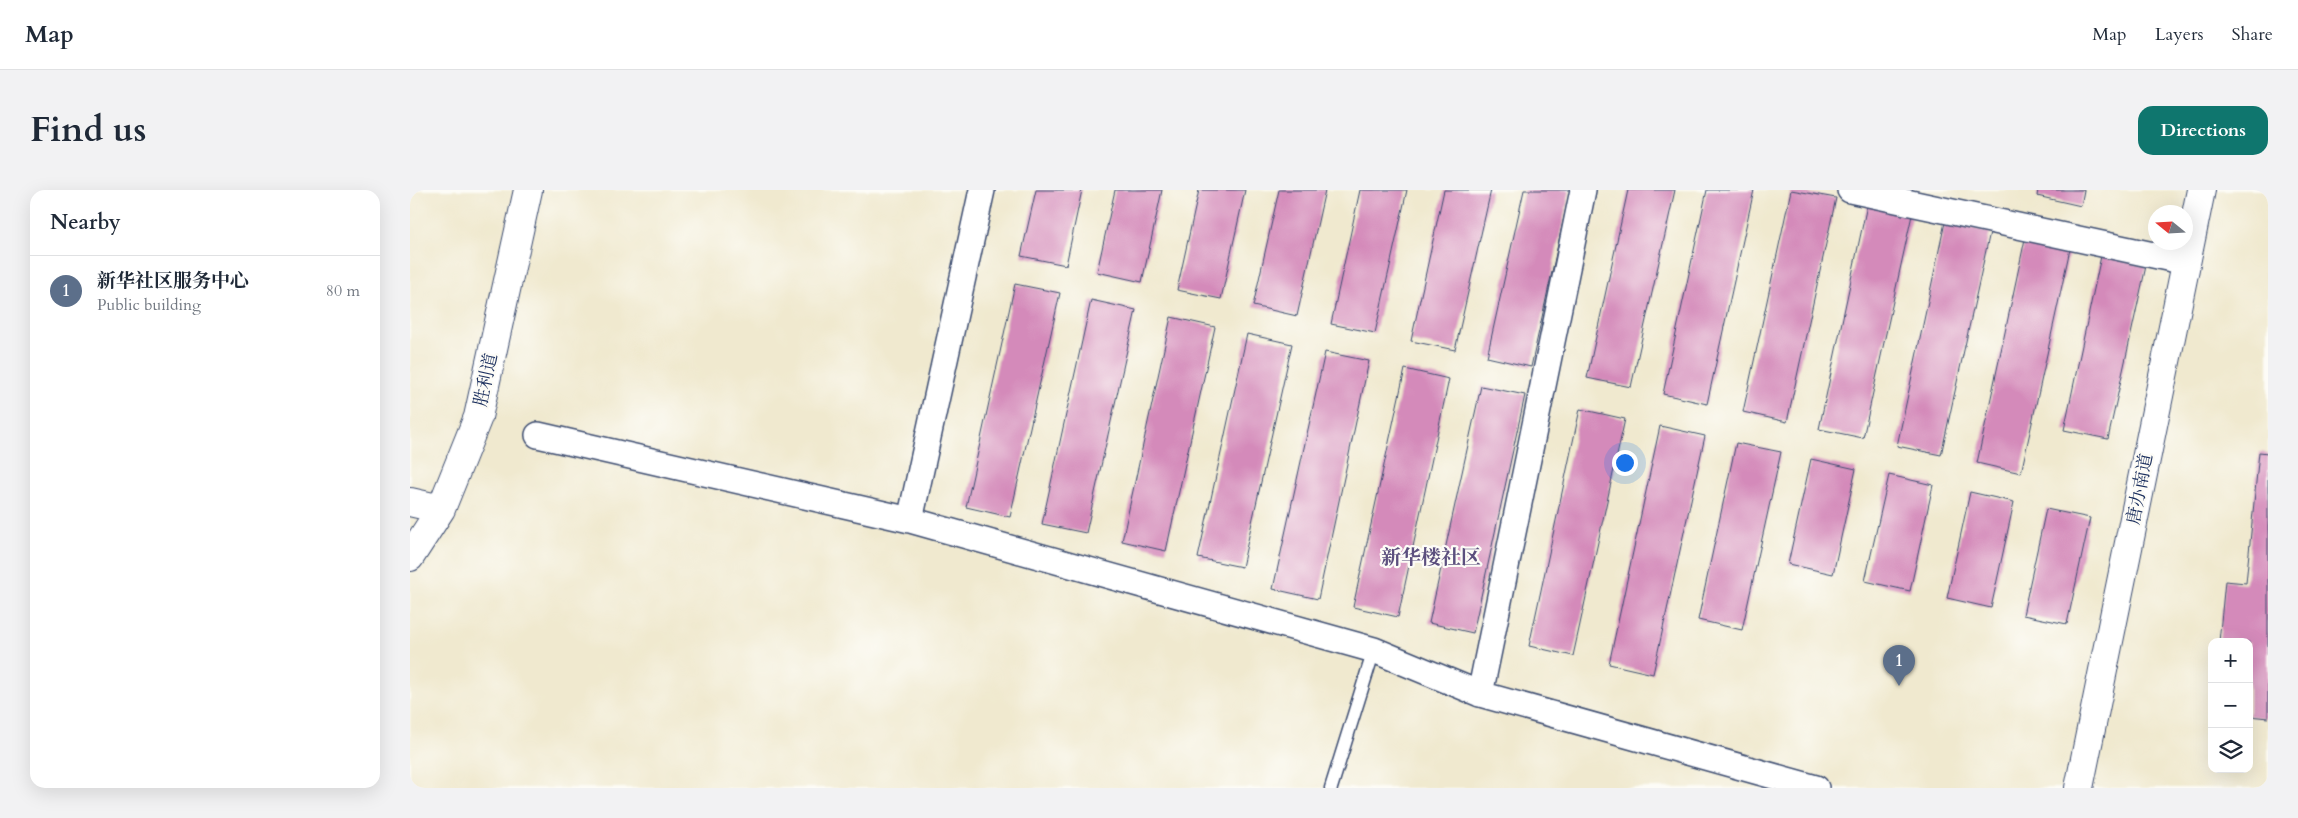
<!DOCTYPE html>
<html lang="en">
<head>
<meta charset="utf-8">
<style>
	:root { --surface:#fff; --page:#f2f2f3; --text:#1f2937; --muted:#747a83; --line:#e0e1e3; --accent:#0f766e }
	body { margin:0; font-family:Cardo,"Noto Serif SC",serif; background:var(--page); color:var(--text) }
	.controls { position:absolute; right:15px; bottom:15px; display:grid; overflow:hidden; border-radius:10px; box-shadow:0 5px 20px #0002 }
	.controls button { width:45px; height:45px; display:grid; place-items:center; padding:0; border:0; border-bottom:1px solid var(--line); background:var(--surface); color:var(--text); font:25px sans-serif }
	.compass { position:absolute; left:1738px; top:15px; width:45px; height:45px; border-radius:50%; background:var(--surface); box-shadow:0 5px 20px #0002; rotate:288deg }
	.you { position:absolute; left:1214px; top:272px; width:18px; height:18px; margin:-12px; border:4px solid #fff; border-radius:50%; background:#1a73e8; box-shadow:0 0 0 8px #1a73e833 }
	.badge { display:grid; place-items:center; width:32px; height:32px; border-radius:50%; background:var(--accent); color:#fff; font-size:16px; font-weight:700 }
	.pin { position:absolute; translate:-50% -41px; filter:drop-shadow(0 1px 2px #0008) }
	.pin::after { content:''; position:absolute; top:26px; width:18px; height:15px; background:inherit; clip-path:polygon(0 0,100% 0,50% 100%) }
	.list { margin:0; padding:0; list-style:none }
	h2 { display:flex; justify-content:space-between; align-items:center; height:65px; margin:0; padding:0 20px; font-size:21px }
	h2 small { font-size:16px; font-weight:400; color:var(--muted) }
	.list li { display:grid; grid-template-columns:32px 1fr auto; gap:15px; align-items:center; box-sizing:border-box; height:70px; padding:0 20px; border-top:1px solid var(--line) }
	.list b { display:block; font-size:19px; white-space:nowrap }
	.list p { margin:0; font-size:16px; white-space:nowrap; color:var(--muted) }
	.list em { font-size:16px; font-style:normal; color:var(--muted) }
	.icon { flex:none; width:28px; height:28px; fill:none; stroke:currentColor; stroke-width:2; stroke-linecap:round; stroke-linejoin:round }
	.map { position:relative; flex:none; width:1858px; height:598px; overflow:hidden; border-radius:15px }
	header { display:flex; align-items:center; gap:30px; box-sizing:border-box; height:70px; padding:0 25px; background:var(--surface); border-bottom:1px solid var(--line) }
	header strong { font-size:24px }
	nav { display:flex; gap:28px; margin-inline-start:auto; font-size:18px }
	.intro { display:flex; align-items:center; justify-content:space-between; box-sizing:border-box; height:120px; padding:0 30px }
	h1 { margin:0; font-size:35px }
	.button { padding:12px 22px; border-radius:15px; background:var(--accent); color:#fff; font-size:18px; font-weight:700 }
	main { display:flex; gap:30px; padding:0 30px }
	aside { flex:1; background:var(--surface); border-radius:15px; box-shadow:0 5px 20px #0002 }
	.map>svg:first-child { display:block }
	.building { fill:#d48aba }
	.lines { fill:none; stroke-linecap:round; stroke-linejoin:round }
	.service-casing { stroke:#3b4b6f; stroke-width:15 }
	.minor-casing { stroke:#3b4b6f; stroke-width:28 }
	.tertiary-casing { stroke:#3b4b6f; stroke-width:30 }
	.service { stroke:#fff; stroke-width:12 }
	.minor { stroke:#fff; stroke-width:25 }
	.tertiary { stroke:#fff; stroke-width:28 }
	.labels { text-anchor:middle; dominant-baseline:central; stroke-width:4.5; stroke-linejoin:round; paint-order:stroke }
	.street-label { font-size:18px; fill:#1b2f5e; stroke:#fdfcf7 }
	.quarter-label { font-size:20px; font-weight:bold; fill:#5c4f7e; stroke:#fdfcf7 }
</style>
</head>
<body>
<header>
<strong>Map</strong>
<nav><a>Map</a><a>Layers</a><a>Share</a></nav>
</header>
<div class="intro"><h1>Find us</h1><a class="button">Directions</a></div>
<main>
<aside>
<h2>Nearby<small></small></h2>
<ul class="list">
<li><span class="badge" style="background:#5c6f8a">1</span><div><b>新华社区服务中心</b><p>Public building</p></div><em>80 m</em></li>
</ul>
</aside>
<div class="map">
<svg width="1858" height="598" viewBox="0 0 1858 598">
	<rect width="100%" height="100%" fill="#fdfcf7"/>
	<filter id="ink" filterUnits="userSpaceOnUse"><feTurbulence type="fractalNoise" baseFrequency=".02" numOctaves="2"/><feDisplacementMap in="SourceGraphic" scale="10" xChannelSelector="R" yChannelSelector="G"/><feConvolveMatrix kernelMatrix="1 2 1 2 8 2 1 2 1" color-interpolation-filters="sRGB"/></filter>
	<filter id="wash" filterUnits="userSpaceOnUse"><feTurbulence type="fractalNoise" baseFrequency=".0096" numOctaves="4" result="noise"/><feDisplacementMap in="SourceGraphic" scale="20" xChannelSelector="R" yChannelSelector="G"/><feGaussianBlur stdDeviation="1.12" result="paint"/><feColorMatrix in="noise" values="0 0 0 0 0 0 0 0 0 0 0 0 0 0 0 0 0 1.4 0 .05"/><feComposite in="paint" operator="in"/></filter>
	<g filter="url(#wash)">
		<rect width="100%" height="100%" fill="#f0e9cf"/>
		<g id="blocks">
			<!-- building -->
			<path class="building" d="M626 0H672L656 75 611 66Z
				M705 0H752L732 92 687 82Z
				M789 0H835L811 109 767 100Z
				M869 0H915L887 126 843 116Z
				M950 0H997L965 143 921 134Z
				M1034 0H1081L1045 160 1001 151Z
				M1114 0H1160L1121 177 1077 167Z
				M1218 0H1265L1221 197 1177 188Z
				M1297 0H1344L1297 214 1253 204Z
				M1381 0 1426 8 1377 232 1333 222Z
				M1628 0H1674L1671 16 1627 6Z
				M1457 15 1502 25 1453 248 1409 239Z
				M1535 32 1580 42 1531 265 1487 256Z
				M1615 49 1660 59 1611 283 1567 273Z
				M1691 66 1736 76 1698 249 1654 240Z
				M605 94 650 103 600 327 556 317Z
				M681 110 726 120 676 343 632 334Z
				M761 127 805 137 756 361 712 351Z
				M837 144 882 154 832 377 788 368Z
				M915 162 959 171 908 409 863 399Z
				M995 179 1039 189 988 427 943 417Z
				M1071 196 1115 205 1063 443 1019 433Z
				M1170 219 1215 229 1163 466 1119 456Z
				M1250 236 1295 246 1243 484 1199 474Z
				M1326 253 1371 262 1332 440 1288 430Z
				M1849 262 1858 263V528L1839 526V452H1809L1815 391 1836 393Z
				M1401 269 1446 279 1423 384 1378 374Z
				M1479 285 1523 295 1500 401 1455 391Z
				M1560 302 1604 312 1581 418 1537 408Z
				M1636 319 1680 328 1657 434 1613 425Z"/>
		</g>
	</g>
	<g filter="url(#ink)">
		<use href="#blocks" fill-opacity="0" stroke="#3b4b6f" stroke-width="1"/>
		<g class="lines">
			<!-- service casing -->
			<g class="service-casing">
				<path id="service" d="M921 598 964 460"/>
			</g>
			<!-- minor casing -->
			<g class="minor-casing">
				<path id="minor" d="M1440 0 1776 72
					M128 245 500 330 964 460 1070 504 1406 598
					M500 330 572 0
					M1070 504 1173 0"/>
			</g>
			<!-- tertiary casing -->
			<g class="tertiary-casing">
				<path id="tertiary" d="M0 312 31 319
					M0 367 31 319 68 227 118 0
					M1669 598 1791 0"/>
			</g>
			<!-- service -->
			<use href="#service" class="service"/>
			<!-- minor -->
			<use href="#minor" class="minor"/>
			<!-- tertiary -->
			<use href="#tertiary" class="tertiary"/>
		</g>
	</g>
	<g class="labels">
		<!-- street labels -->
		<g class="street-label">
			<text transform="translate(76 190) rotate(-78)">胜利道</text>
			<text transform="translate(1730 299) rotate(-79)">唐办南道</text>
		</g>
		<!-- quarter labels -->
		<g class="quarter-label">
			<text x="1021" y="367">新华楼社区</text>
		</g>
	</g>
</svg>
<div class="controls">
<button>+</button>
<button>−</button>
<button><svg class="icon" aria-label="layers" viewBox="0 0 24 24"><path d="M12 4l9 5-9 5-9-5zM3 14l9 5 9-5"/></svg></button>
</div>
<svg class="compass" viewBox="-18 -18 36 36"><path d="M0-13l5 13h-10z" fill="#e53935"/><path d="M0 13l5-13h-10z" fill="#747a83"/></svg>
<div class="you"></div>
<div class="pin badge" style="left:1489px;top:496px;background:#5c6f8a">1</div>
</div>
</main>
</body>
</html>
